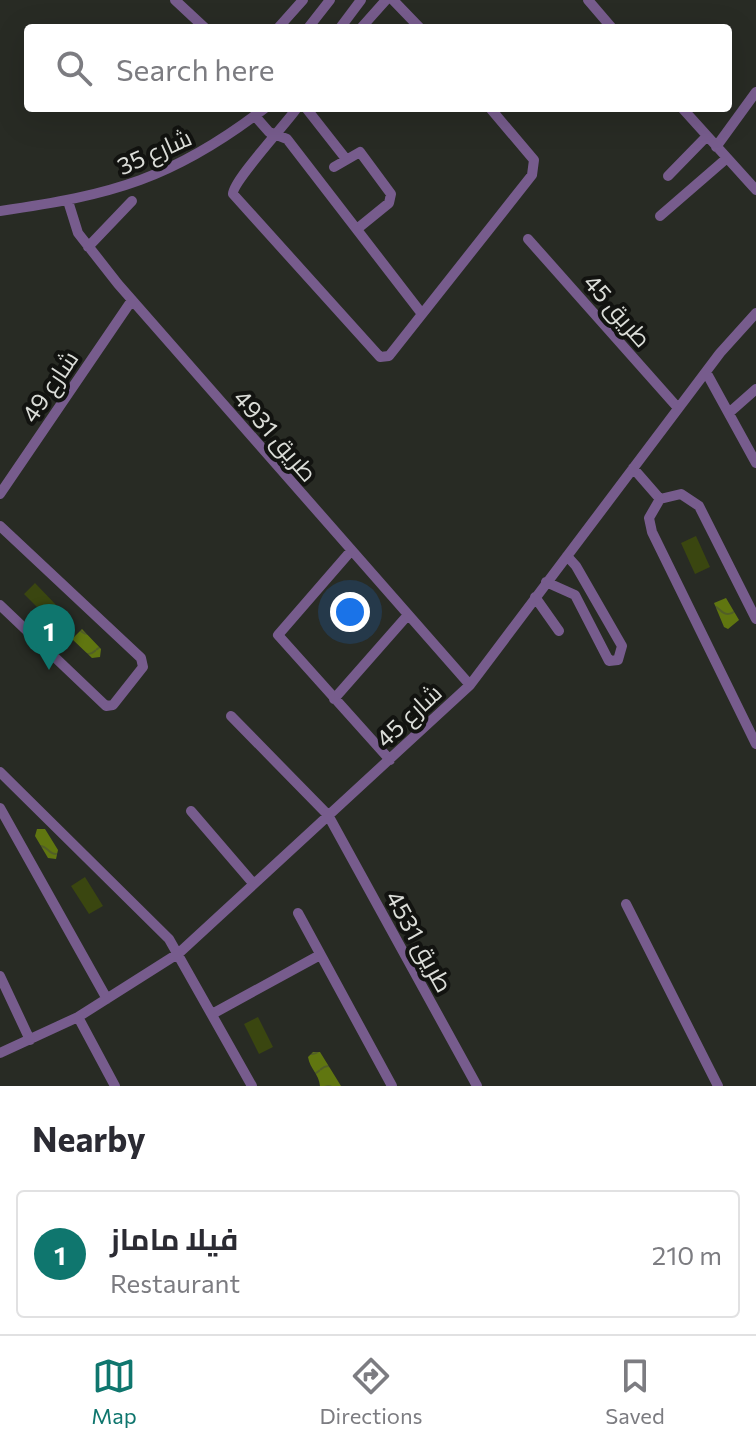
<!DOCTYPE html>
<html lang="en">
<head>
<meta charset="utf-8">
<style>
	:root { --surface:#fff; --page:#f7f7f7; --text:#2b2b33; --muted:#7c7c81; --line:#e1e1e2; --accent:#0f766e }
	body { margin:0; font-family:Commissioner,Cairo,sans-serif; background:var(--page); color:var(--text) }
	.you { position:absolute; left:350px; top:612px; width:28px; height:28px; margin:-20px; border:6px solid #fff; border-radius:50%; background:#1a73e8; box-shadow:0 0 0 12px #1a73e833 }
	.badge { display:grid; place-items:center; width:52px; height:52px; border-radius:50%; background:var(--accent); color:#fff; font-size:26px; font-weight:700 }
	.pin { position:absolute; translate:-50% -66px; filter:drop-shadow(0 2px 4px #0008) }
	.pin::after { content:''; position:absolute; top:42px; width:28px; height:24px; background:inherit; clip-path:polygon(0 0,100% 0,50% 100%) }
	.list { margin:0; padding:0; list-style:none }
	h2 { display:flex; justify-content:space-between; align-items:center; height:104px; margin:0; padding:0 32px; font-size:34px }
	h2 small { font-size:26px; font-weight:400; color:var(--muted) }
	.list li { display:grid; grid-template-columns:52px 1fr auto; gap:24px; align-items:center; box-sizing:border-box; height:128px; margin:0 16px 16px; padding:0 16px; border:2px solid var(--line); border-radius:8px }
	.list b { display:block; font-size:30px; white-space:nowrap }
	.list p { margin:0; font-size:26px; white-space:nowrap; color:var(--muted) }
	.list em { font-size:26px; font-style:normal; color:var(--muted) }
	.icon { flex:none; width:44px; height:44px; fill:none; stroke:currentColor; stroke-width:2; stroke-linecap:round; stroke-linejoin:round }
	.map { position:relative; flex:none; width:756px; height:1086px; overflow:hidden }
	.search { position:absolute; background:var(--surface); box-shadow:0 8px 32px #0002; left:24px; right:24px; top:24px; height:88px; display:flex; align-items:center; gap:20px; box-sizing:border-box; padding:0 28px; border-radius:8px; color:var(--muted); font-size:30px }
	.sheet { height:248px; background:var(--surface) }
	nav { display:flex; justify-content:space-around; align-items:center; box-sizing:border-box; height:112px; border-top:2px solid var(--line); background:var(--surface); font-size:22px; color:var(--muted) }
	nav a { display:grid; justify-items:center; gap:4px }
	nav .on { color:var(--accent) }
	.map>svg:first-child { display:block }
	.garden { fill:#3a4610 }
	.water { fill:url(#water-waves) }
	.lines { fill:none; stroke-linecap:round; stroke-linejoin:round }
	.minor { stroke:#775c8d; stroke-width:10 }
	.labels { text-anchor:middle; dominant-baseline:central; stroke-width:8; stroke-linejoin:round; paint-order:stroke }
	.street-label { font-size:24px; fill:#dbddd8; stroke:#121310 }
</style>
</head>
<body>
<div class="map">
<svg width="756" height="1086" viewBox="0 0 756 1086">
	<defs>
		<pattern id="water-waves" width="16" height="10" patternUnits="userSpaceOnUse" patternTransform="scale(2)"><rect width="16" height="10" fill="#607610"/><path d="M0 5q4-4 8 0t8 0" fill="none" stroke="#525f26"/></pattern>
	</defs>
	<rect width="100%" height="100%" fill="#282b24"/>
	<!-- garden -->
	<path class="garden" d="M696 536 710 567 695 574 681 543Z
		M35 583 59 608 48 618 24 594Z
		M85 877 103 906 89 914 71 886Z
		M258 1017 273 1047 259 1054 244 1024Z"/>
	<!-- water -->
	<path class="water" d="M726 598 739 620 728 629 724 627 714 603Z
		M82 629 101 649 100 657 92 658 72 639Z
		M37 829H45L58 850 56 859 48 858 35 836Z
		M313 1052H320L341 1086H320C319 1074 310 1069 308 1057Z"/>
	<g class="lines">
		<!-- minor -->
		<path class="minor" d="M175 0 205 28
			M393 0 420 28
			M588 0 612 28
			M278 28 303 0
			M308 28 330 0
			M340 28 361 0
			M361 28 386 0
			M297 108C286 124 232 182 233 194L380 357 389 356 532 175 534 160 490 108
			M306 108 346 159
			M682 108 756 190
			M255 116 269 132 287 139 422 314
			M716 147 756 92
			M334 167 360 152 391 194 389 203 357 229
			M668 176 707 136
			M68 201 78 233 118 284 470 685
			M0 211C112 195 173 179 265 108
			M660 216 727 158
			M528 239 678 408
			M88 247 132 201
			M706 372 756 463
			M730 412 756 389
			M633 468 660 499
			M0 494 132 300
			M0 526 141 658 143 667 113 705 106 706 0 605
			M350 552 278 635 390 760
			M546 582 575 595 609 661 618 660 622 646 576 566 567 556
			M535 597 559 631
			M756 619 699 506 681 494 660 499 649 518 652 532 756 744
			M334 699 407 616
			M231 716 328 815 477 1086
			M0 772 169 939 252 1086
			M0 808 107 999
			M191 811 252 882
			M626 904 718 1086
			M298 913 392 1086
			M0 976 30 1040
			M214 1013 320 955
			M78 1017 115 1086
			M0 1053 78 1017 179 953 470 685 720 353 756 313"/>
	</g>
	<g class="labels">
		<!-- street labels -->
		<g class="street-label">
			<text transform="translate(154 151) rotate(-24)">شارع 35</text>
			<text transform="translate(618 310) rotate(49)">طريق 45</text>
			<text transform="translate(49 386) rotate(-56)">شارع 49</text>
			<text transform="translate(276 435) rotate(49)">طريق 4931</text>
			<text transform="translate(408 715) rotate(-43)">شارع 45</text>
			<text transform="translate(420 941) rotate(61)">طريق 4531</text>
		</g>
	</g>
</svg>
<div class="you"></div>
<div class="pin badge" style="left:49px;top:670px">1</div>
<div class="search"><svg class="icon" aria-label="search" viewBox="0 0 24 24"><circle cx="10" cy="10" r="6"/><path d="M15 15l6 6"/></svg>Search here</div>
</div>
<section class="sheet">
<h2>Nearby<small></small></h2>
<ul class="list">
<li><span class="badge">1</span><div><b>فيلا ماماز</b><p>Restaurant</p></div><em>210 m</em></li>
</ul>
</section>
<nav>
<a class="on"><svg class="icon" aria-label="map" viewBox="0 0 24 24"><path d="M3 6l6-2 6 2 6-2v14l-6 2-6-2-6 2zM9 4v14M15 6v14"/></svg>Map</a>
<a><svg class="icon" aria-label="directions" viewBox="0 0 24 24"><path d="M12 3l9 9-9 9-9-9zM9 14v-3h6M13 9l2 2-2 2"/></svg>Directions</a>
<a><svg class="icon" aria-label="saved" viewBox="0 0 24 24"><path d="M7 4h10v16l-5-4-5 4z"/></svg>Saved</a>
</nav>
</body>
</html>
